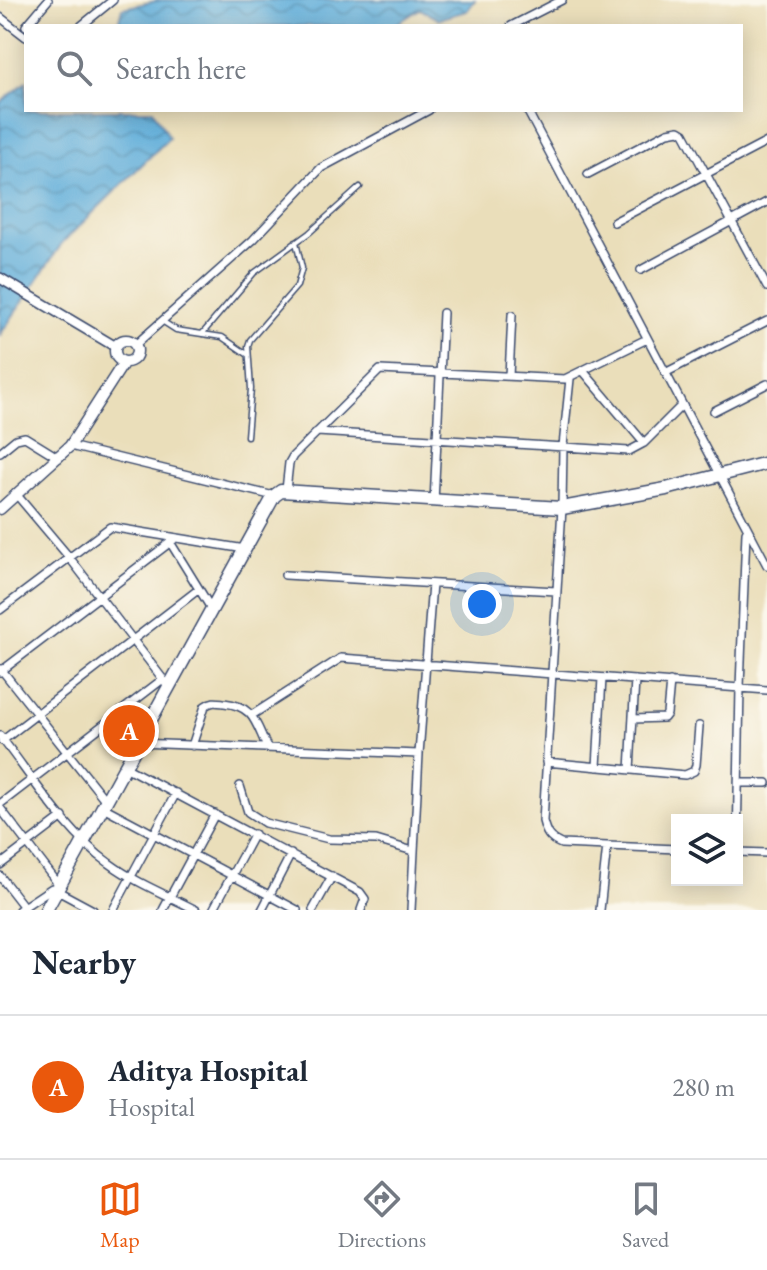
<!DOCTYPE html>
<html lang="en">
<head>
<meta charset="utf-8">
<style>
	:root { --surface:#fff; --page:#f6f6f7; --text:#1f2937; --muted:#747a83; --line:#e0e1e3; --accent:#ea580c }
	body { margin:0; font-family:"EB Garamond",serif; background:var(--page); color:var(--text) }
	.controls { position:absolute; right:24px; bottom:24px; display:grid; overflow:hidden; border-radius:0px; box-shadow:0 4px 20px #0003 }
	.controls button { width:72px; height:72px; display:grid; place-items:center; padding:0; border:0; border-bottom:2px solid var(--line); background:var(--surface); color:var(--text); font:40px sans-serif }
	.you { position:absolute; left:482px; top:604px; width:28px; height:28px; margin:-20px; border:6px solid #fff; border-radius:50%; background:#1a73e8; box-shadow:0 0 0 12px #1a73e833 }
	.badge { display:grid; place-items:center; width:52px; height:52px; border-radius:50%; background:var(--accent); color:#fff; font-size:26px; font-weight:700 }
	.pin { position:absolute; translate:-50% -50%; border:4px solid #fff; box-shadow:0 2px 8px #0006 }
	.list { margin:0; padding:0; list-style:none }
	h2 { display:flex; justify-content:space-between; align-items:center; height:104px; margin:0; padding:0 32px; font-size:34px }
	h2 small { font-size:26px; font-weight:400; color:var(--muted) }
	.list li { display:grid; grid-template-columns:52px 1fr auto; gap:24px; align-items:center; box-sizing:border-box; height:144px; padding:0 32px; border-top:2px solid var(--line) }
	.list b { display:block; font-size:30px; white-space:nowrap }
	.list p { margin:0; font-size:26px; white-space:nowrap; color:var(--muted) }
	.list em { font-size:26px; font-style:normal; color:var(--muted) }
	.icon { flex:none; width:44px; height:44px; fill:none; stroke:currentColor; stroke-width:2; stroke-linecap:round; stroke-linejoin:round }
	.map { position:relative; flex:none; width:767px; height:910px; overflow:hidden }
	.search { position:absolute; background:var(--surface); box-shadow:0 4px 20px #0003; left:24px; right:24px; top:24px; height:88px; display:flex; align-items:center; gap:20px; box-sizing:border-box; padding:0 28px; border-radius:0px; color:var(--muted); font-size:30px }
	.sheet { height:248px; background:var(--surface) }
	nav { display:flex; justify-content:space-around; align-items:center; box-sizing:border-box; height:112px; border-top:2px solid var(--line); background:var(--surface); font-size:22px; color:var(--muted) }
	nav a { display:grid; justify-items:center; gap:4px }
	nav .on { color:var(--accent) }
	.map>svg:first-child { display:block }
	.water { fill:url(#water-waves); stroke:#3e6e9c; stroke-width:2 }
	.building { fill:url(#building-back-hatch) }
	.lines { fill:none; stroke-linecap:round; stroke-linejoin:round }
	.service-casing { stroke:#3a496c; stroke-width:7 }
	.minor-casing { stroke:#3a496c; stroke-width:10 }
	.tertiary-casing { stroke:#3a496c; stroke-width:12 }
	.secondary-casing { stroke:#3a496c; stroke-width:13 }
	.primary-casing { stroke:#3a496c; stroke-width:15 }
	.service { stroke:#fff; stroke-width:4 }
	.minor { stroke:#fff; stroke-width:7 }
	.tertiary { stroke:#fff; stroke-width:9 }
	.secondary { stroke:#fff; stroke-width:10 }
	.primary { stroke:#fff; stroke-width:12 }
</style>
</head>
<body>
<div class="map">
<svg width="767" height="910" viewBox="0 0 767 910">
	<defs>
		<pattern id="water-waves" width="16" height="10" patternUnits="userSpaceOnUse" patternTransform="scale(2)"><rect width="16" height="10" fill="#60aeda"/><path d="M0 5q4-4 8 0t8 0" fill="none" stroke="#4e8eb4"/></pattern>
		<pattern id="building-back-hatch" width="6" height="6" patternUnits="userSpaceOnUse" patternTransform="scale(2)"><rect width="6" height="6" fill="#e09486"/><path d="M-1 5l2 2M0 0l6 6M5-1l2 2" fill="none" stroke="#b57971"/></pattern>
	</defs>
	<rect width="100%" height="100%" fill="#fbf7ec"/>
	<filter id="ink" filterUnits="userSpaceOnUse"><feTurbulence type="fractalNoise" baseFrequency=".0125" numOctaves="2"/><feDisplacementMap in="SourceGraphic" scale="16" xChannelSelector="R" yChannelSelector="G"/><feConvolveMatrix kernelMatrix="1 2 1 2 8 2 1 2 1" color-interpolation-filters="sRGB"/></filter>
	<filter id="wash" filterUnits="userSpaceOnUse"><feTurbulence type="fractalNoise" baseFrequency=".006" numOctaves="4" result="noise"/><feDisplacementMap in="SourceGraphic" scale="32" xChannelSelector="R" yChannelSelector="G"/><feGaussianBlur stdDeviation="1.8" result="paint"/><feColorMatrix in="noise" values="0 0 0 0 0 0 0 0 0 0 0 0 0 0 0 0 0 1.4 0 .05"/><feComposite in="paint" operator="in"/></filter>
	<g filter="url(#wash)">
		<rect width="100%" height="100%" fill="#eadeba"/>
		<!-- water -->
		<path class="water" d="M161 0H475L467 11 438 19 420 9 393 26H121L119 20 122 8Z
			M26 82V110H153L169 138 63 242 0 335V103Z"/>
		<g id="blocks">
			<!-- building -->
			<path class="building" d="M130 722 137 727 126 745 117 738Z"/>
		</g>
	</g>
	<g filter="url(#ink)">
		<use href="#blocks" fill-opacity="0" stroke="#3a496c" stroke-width="2"/>
		<g class="lines">
			<!-- service casing -->
			<g class="service-casing">
				<path id="service" d="M162 321 176 330 222 337 247 354
					M202 334 254 273 309 233 360 187
					M247 436 251 389 248 346 250 340 297 286 302 268 296 242"/>
			</g>
			<!-- minor casing -->
			<g class="minor-casing">
				<path id="minor" d="M0 17 26 37
					M26 26 48 0
					M81 26 113 0
					M511 26 562 0
					M527 110 767 565
					M588 174 668 132 679 130 684 133 767 287
					M614 222 767 142
					M641 270 767 202
					M135 345 253 240 321 168 429 110
					M584 372 644 443
					M665 373 767 321
					M509 376 512 315
					M570 379 563 446 562 508 543 821C546 833 549 839 561 844L677 849
					M714 411 767 384
					M317 432 629 451 644 443 682 405
					M70 446 274 496
					M0 452 16 439 25 437 59 458
					M286 490 289 463 293 456 380 370 565 379 647 339
					M16 494 69 557 169 687
					M434 502 443 313
					M170 542 212 610
					M285 575 556 591
					M0 610 110 527 245 549
					M1 669 106 801
					M0 672 176 538
					M252 715 341 658 767 690
					M633 719 664 718 667 714 670 682
					M0 736C32 777 67 834 109 863 136 883 167 895 196 910
					M2 741 199 589
					M138 743 419 754
					M192 746 205 706C212 701 216 702 224 703 254 706 255 722 267 747
					M546 762 685 775 694 771 696 765 699 726
					M125 767 360 892 365 899 361 910
					M597 767 602 678
					M630 770 635 680
					M739 783H767
					M240 786 248 812 265 823 329 839 376 840 413 851
					M0 804 163 679
					M103 807 297 910
					M0 808 59 885
					M737 846 740 687 746 532
					M737 852 767 853
					M0 865 63 817
					M0 876 24 907
					M19 910 52 888 93 910
					M113 910 176 793
					M163 910 215 814
					M213 910 254 834
					M262 910 291 854
					M313 910 332 876
					M411 910 419 754 432 584
					M600 910 607 846"/>
			</g>
			<!-- tertiary casing -->
			<g class="tertiary-casing">
				<path id="tertiary" d="M0 278 116 347"/>
			</g>
			<!-- secondary casing -->
			<g class="secondary-casing">
				<path id="secondary" d="M115 351a11 11 0 1 1 22 0a11 11 0 1 1-22 0Z
					M0 509 70 446 124 362"/>
			</g>
			<!-- primary casing -->
			<g class="primary-casing">
				<path id="primary" d="M46 910 274 496 281 491 562 508 666 489 767 463"/>
			</g>
			<!-- service -->
			<use href="#service" class="service"/>
			<!-- minor -->
			<use href="#minor" class="minor"/>
			<!-- tertiary -->
			<use href="#tertiary" class="tertiary"/>
			<!-- secondary -->
			<use href="#secondary" class="secondary"/>
			<!-- primary -->
			<use href="#primary" class="primary"/>
		</g>
	</g>
</svg>
<div class="controls">
<button><svg class="icon" aria-label="layers" viewBox="0 0 24 24"><path d="M12 4l9 5-9 5-9-5zM3 14l9 5 9-5"/></svg></button>
</div>
<div class="you"></div>
<div class="pin badge" style="left:129px;top:731px">A</div>
<div class="search"><svg class="icon" aria-label="search" viewBox="0 0 24 24"><circle cx="10" cy="10" r="6"/><path d="M15 15l6 6"/></svg>Search here</div>
</div>
<section class="sheet">
<h2>Nearby<small></small></h2>
<ul class="list">
<li><span class="badge">A</span><div><b>Aditya Hospital</b><p>Hospital</p></div><em>280 m</em></li>
</ul>
</section>
<nav>
<a class="on"><svg class="icon" aria-label="map" viewBox="0 0 24 24"><path d="M3 6l6-2 6 2 6-2v14l-6 2-6-2-6 2zM9 4v14M15 6v14"/></svg>Map</a>
<a><svg class="icon" aria-label="directions" viewBox="0 0 24 24"><path d="M12 3l9 9-9 9-9-9zM9 14v-3h6M13 9l2 2-2 2"/></svg>Directions</a>
<a><svg class="icon" aria-label="saved" viewBox="0 0 24 24"><path d="M7 4h10v16l-5-4-5 4z"/></svg>Saved</a>
</nav>
</body>
</html>
